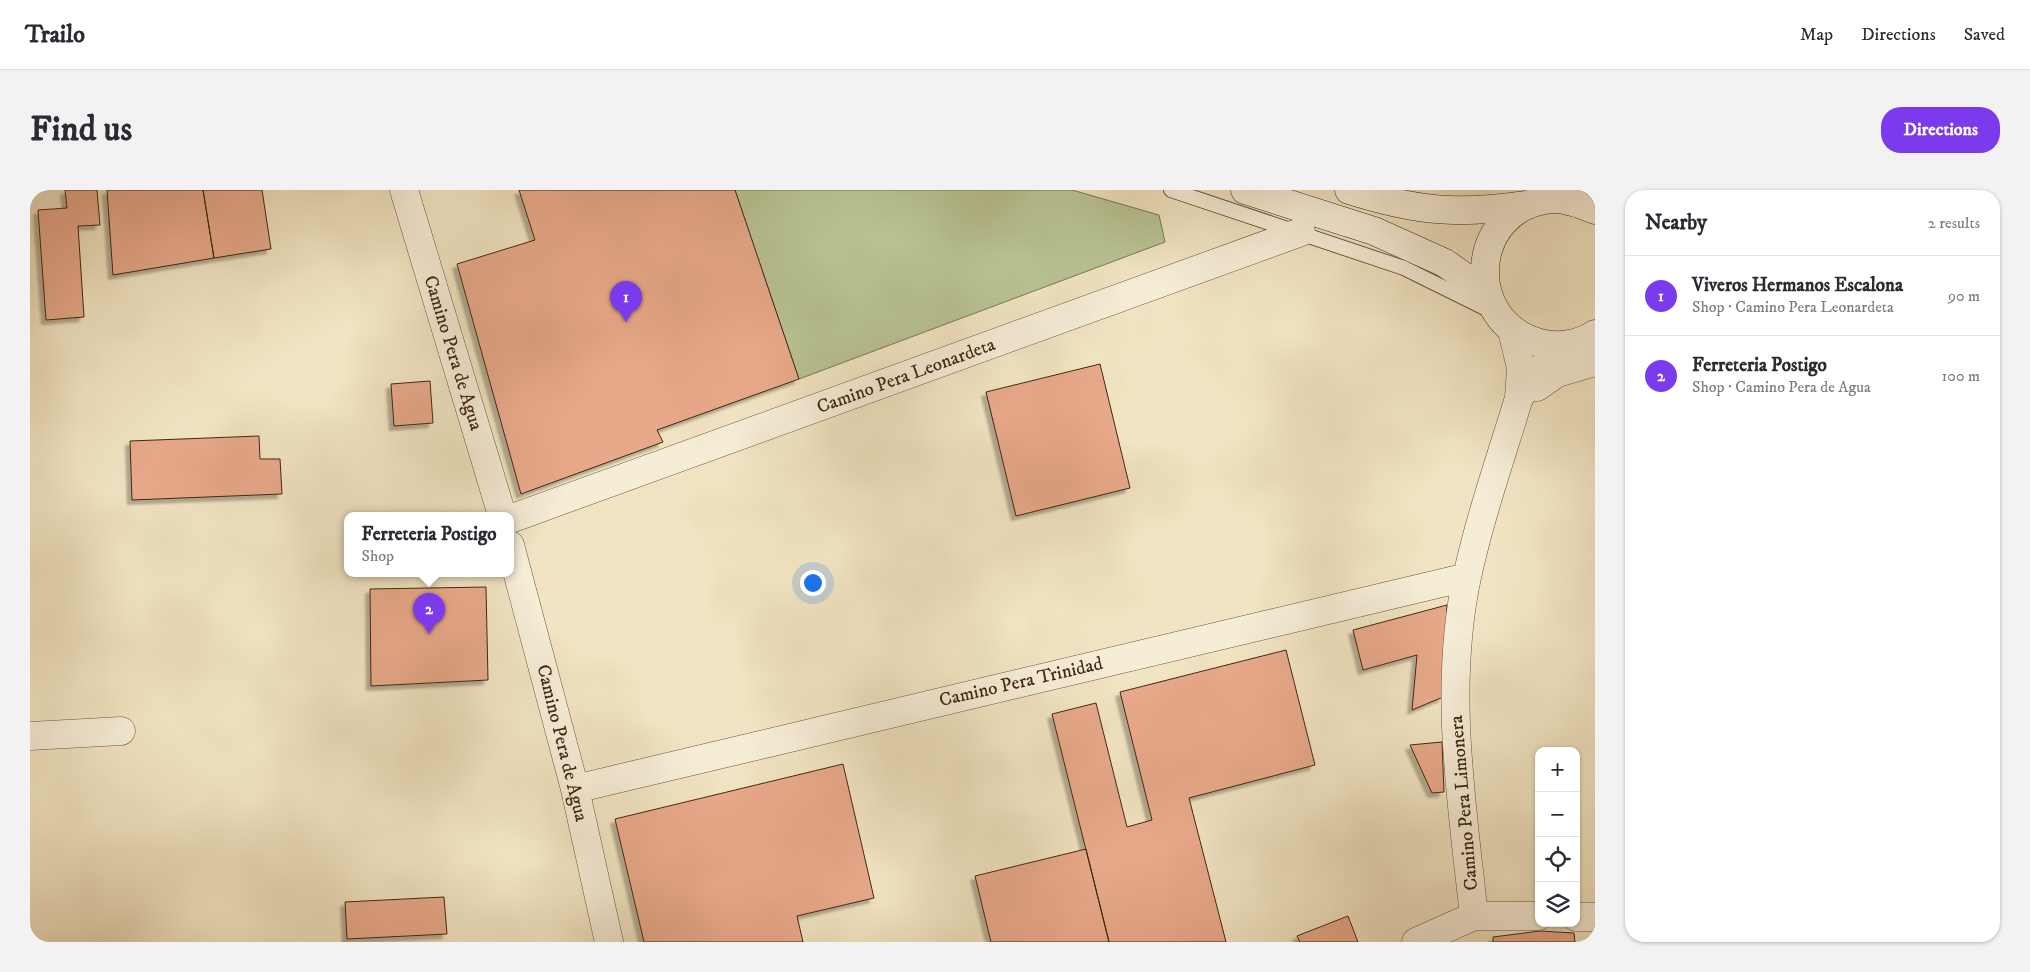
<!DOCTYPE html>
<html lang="en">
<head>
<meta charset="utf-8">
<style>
	:root { --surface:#fff; --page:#f2f2f3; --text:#2b2b33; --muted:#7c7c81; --line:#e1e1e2; --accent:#7c3aed }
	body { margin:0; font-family:"IM FELL DW Pica",serif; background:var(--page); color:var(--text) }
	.controls { position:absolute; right:15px; bottom:15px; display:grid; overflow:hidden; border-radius:10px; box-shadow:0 1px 4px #0004 }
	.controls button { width:45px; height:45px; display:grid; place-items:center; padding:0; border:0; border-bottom:1px solid var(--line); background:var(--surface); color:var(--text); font:25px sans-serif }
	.you { position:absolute; left:782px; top:392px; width:18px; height:18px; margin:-12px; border:4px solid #fff; border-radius:50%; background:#1a73e8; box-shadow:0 0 0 8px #1a73e833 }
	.badge { display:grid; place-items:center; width:32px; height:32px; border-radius:50%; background:var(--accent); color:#fff; font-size:16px; font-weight:700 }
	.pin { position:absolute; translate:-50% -41px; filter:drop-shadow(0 1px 2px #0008) }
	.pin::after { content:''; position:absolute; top:26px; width:18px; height:15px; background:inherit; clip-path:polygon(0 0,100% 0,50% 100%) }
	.popup { position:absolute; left:314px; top:322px; width:170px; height:65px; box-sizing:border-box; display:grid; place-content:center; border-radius:10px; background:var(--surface); filter:drop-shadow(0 1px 4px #0005); font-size:16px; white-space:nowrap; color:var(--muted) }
	.popup b { font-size:19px; color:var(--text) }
	.popup::after { content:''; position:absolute; left:50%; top:100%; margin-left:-10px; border:10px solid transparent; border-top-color:var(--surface) }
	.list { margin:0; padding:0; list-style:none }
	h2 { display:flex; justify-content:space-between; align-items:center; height:65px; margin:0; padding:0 20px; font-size:21px }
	h2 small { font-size:16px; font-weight:400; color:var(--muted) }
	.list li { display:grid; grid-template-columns:32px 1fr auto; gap:15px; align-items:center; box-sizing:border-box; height:80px; padding:0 20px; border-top:1px solid var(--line) }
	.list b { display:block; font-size:19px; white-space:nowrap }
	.list p { margin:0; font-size:16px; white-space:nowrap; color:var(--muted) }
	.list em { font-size:16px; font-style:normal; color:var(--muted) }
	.icon { flex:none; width:28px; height:28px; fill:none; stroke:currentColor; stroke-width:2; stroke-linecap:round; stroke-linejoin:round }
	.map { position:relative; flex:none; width:1565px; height:752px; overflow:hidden; border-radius:20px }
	header { display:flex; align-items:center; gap:30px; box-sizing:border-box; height:70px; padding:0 25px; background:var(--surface); border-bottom:1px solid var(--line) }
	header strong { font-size:24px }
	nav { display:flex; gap:28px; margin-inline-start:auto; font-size:18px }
	.intro { display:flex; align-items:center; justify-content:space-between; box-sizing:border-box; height:120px; padding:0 30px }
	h1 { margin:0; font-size:35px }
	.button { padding:12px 22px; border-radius:20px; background:var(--accent); color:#fff; font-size:18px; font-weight:700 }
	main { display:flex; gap:30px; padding:0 30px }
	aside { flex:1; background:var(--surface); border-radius:20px; box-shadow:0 1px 4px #0004 }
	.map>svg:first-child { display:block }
	.green { fill:#b9c494; stroke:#7c7654 }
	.building { fill:#e8a98a; stroke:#402714; filter:url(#shadow) }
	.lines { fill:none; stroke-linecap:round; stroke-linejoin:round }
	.lane-casing { stroke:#6c5640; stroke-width:16 }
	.street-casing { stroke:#6c5640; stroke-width:29 }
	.secondary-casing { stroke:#402714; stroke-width:29 }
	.lane { stroke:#f6edd7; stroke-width:14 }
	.street { stroke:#f6edd7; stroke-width:28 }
	.secondary { stroke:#f6edd7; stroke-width:28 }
	.labels { text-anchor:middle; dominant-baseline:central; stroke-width:4.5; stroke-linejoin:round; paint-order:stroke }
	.street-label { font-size:19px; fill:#402714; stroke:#f6edd7 }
</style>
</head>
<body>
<header>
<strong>Trailo</strong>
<nav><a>Map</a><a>Directions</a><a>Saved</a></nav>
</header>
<div class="intro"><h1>Find us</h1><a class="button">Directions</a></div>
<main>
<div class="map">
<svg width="1565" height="752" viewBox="0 0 1565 752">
	<defs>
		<filter id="shadow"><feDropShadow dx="-4.5" dy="4.5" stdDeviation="1" flood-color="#0004"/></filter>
	</defs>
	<rect width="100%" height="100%" fill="#f1e4c2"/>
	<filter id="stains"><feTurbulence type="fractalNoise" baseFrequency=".004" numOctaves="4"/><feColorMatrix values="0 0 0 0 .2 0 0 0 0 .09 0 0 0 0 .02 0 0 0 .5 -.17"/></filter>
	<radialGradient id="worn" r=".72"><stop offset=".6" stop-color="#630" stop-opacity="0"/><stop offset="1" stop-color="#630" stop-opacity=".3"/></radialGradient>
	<!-- green -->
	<path class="green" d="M705 0H1042L1129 25 1135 52 769 189Z"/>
	<!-- building -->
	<path class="building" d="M35 0H67L70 35 48 36 54 127 16 130 8 20 37 18Z
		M77 0H173L184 68 83 85Z
		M173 0H232L241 59 184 68Z
		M489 0H705L769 189 627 240 633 252 491 304 427 74 505 50Z
		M1070 174 1100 298 986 326 956 202Z
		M400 191 403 233 364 236 361 194Z
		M229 246 230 269H250L252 304 102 310 100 251Z
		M456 397 458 490 341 496 340 399Z
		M1417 415 1413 507 1382 520 1387 465 1333 480 1323 440Z
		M1256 460 1285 575 1159 608 1196 752H1079L1022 524 1066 513 1097 637 1122 630 1090 502Z
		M1412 552 1414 602 1402 603 1380 555Z
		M813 574 844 708 767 726 773 752H614L585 629Z
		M1056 659 1079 752H961L945 686Z
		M414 707 417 744 317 749 315 712Z
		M1318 726 1328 752H1270L1267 746Z
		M1510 741 1544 743 1545 752H1463V747Z"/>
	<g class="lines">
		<!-- lane casing -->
		<g class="lane-casing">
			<path id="lane" d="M1141 0 1374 78 1465 123"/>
		</g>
		<!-- street casing -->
		<g class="street-casing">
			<path id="street" d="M374 0 472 325
				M1507 197 1527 183 1565 172
				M1489 208 1506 184 1522 167 1554 150
				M480 329 1271 42
				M480 355 545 599 579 752
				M0 546 91 541
				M545 599 1437 387
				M1444 726C1432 614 1413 498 1437 387 1450 327 1471 267 1489 208L1491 178 1482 140
				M1546 727H1565
				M1386 752 1444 726H1509"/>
		</g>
		<!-- secondary casing -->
		<g class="secondary-casing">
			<path id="secondary" d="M1215 0 1344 41 1415 73 1456 102
				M1319 0C1385 21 1426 25 1495 15
				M1565 20C1551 14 1536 8 1521 9 1439 17 1431 132 1510 153 1528 158 1550 154 1565 144"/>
		</g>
		<!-- lane -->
		<use href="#lane" class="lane"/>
		<!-- street -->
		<use href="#street" class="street"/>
		<!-- secondary -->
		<use href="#secondary" class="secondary"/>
	</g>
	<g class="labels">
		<!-- street labels -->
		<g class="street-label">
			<text transform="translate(423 163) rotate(73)">Camino Pera de Agua</text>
			<text transform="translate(876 186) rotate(-20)">Camino Pera Leonardeta</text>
			<text transform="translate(991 492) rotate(-13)">Camino Pera Trinidad</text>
			<text transform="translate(532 553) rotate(76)">Camino Pera de Agua</text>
			<text transform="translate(1434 613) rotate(-95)">Camino Pera Limonera</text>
		</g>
	</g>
	<rect width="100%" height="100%" filter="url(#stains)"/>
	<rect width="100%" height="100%" fill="url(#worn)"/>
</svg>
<div class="controls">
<button>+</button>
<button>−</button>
<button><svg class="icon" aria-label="locate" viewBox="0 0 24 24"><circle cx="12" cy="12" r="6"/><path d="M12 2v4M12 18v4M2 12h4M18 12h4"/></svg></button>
<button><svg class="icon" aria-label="layers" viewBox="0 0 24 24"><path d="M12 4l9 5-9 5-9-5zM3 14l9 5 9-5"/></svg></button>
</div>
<div class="you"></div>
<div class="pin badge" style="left:596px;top:132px">1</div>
<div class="pin badge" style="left:399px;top:444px">2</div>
<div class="popup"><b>Ferreteria Postigo</b>Shop</div>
</div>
<aside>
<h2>Nearby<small>2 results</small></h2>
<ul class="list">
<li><span class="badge">1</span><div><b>Viveros Hermanos Escalona</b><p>Shop · Camino Pera Leonardeta</p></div><em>90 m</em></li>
<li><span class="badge">2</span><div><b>Ferreteria Postigo</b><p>Shop · Camino Pera de Agua</p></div><em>100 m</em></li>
</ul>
</aside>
</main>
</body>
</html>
